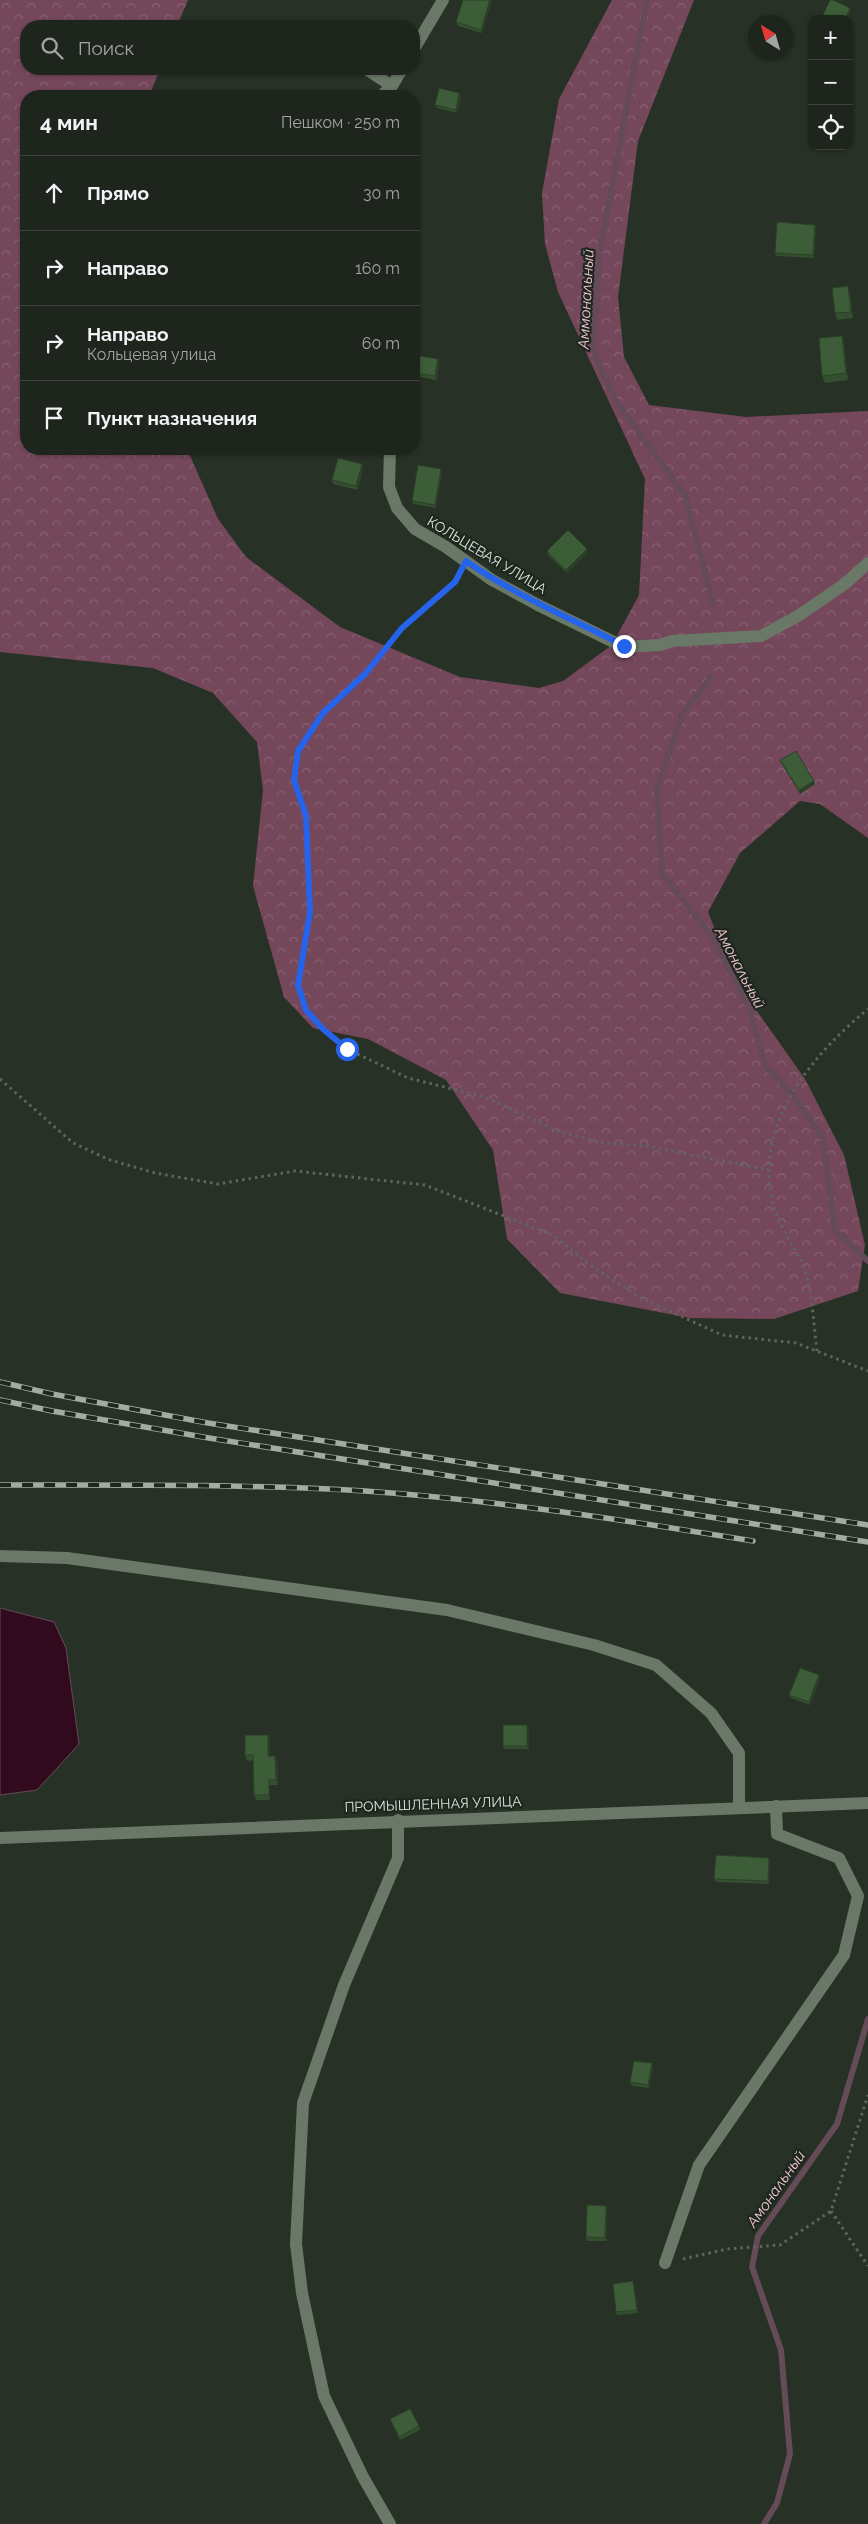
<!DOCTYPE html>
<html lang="ru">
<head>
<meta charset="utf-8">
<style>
	:root { --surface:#1e251c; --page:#2b3129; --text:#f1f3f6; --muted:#a1a5a3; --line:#3c423b }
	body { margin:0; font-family:Raleway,sans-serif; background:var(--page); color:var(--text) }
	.controls { position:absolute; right:15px; top:15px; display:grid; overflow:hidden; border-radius:10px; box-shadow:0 1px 4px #0004 }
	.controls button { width:45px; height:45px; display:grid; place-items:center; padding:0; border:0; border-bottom:1px solid var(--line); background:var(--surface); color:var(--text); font:25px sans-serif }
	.compass { position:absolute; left:748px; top:15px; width:45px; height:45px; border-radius:50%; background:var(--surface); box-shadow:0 1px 4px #0004; rotate:323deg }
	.stop { position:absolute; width:15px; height:15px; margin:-11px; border:4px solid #2563eb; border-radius:50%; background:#fff }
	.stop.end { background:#2563eb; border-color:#fff; box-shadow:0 1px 5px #0008 }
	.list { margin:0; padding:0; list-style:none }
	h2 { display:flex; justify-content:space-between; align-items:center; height:65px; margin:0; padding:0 20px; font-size:21px }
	h2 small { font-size:16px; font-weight:400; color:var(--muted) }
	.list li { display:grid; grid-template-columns:32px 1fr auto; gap:15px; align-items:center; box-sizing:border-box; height:75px; padding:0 20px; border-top:1px solid var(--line) }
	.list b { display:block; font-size:19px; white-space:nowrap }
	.list p { margin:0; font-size:16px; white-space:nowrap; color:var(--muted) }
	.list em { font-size:16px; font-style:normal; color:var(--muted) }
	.icon { flex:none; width:28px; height:28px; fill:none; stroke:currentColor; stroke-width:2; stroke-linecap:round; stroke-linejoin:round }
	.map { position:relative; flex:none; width:868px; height:2524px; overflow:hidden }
	.search { position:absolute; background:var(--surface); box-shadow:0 1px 4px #0004; left:20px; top:20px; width:400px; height:55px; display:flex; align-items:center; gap:12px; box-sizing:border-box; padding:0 18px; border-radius:20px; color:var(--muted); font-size:19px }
	.panel { position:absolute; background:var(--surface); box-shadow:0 1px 4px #0004; left:20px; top:90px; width:400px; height:365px; border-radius:20px }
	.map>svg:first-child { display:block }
	.forest { fill:url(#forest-crowns) }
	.water { fill:#310a1e; stroke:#654b57 }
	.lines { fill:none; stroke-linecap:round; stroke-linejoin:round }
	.stream { stroke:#654b57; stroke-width:6 }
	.path { stroke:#5e665d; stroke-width:3; stroke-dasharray:2.5 4; stroke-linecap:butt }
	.minor { stroke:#6a7867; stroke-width:12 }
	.rail-casing { stroke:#a4aba3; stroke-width:5.5 }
	.rail { stroke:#1e271d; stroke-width:4; stroke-dasharray:11; stroke-linecap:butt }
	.wall { fill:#344f30 }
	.shaded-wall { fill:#2b4027 }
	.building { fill:#3d5c38; stroke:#2b4027 }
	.route { stroke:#2563eb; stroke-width:6 }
	.labels { text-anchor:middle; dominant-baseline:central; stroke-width:4.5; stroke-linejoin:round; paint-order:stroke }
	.street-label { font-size:14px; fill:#dde3dc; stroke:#1e271d }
	.water-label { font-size:15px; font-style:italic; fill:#f5c6d9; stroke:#1e271d }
</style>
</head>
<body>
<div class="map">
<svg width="868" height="2524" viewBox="0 0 868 2524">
	<defs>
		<pattern id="forest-crowns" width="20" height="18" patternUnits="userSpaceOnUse" patternTransform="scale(1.25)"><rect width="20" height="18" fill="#75475b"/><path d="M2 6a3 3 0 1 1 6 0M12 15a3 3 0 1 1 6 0" fill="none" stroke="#886172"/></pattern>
	</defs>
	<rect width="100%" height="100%" fill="#283126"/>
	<!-- forest -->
	<path class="forest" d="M0 0H188L177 26H26V69H160L149 96H26V449H187L218 519 246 557 340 627 460 677 539 688 563 681 612 645 639 595 645 479 558 292 545 244 542 193 559 99 612 0H694L638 141 618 297 624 357 649 405 746 417 868 411V838L820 804 800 801 740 853 708 912 735 980 805 1079 844 1155 865 1245 858 1291 774 1319 690 1318 560 1293 507 1239 493 1150 446 1080 368 1039 313 1028 284 997 253 886 263 790 257 742 213 693 153 668 0 652Z"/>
	<!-- water -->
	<path class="water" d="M0 1608 54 1622 66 1648 79 1744 37 1790 0 1795Z"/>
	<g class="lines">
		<!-- stream -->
		<path class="stream" d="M647 0 600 251 593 350 615 400 685 495 713 603
			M711 677 682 715 657 789 662 873 710 934 750 1009 765 1066 792 1094 823 1138 835 1230 868 1261
			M764 2524 777 2503 790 2454 781 2350 752 2267 758 2236 837 2124 868 2019"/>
		<!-- path -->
		<path class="path" d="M459 575 455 582 436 600 402 628 366 673 323 713 298 751 294 779 306 816 308 838 310 912 298 985 306 1010 323 1029 347 1049 408 1078 485 1097 560 1132 605 1143 647 1146 768 1170
			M0 1079 73 1143 110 1160 155 1173 218 1184 295 1171 425 1185 555 1236 587 1263 641 1298 722 1335 796 1343 868 1371
			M817 1351C813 1322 813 1288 801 1261 794 1245 782 1231 776 1214 748 1132 808 1058 868 1009
			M831 2211 868 2266
			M683 2259 727 2249 780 2245 831 2211 868 2095"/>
		<!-- minor -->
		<path class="minor" d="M414 49 443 0
			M366 69 392 86
			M381 96 392 86 402 69
			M390 449 389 487 397 508 415 529 446 547 492 580 538 605 624 647 660 645 672 641 761 636 798 616 846 583 868 563
			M0 1556 67 1558 447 1610 594 1645 656 1665 711 1713 739 1753V1807
			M0 1838 868 1803
			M665 2263 699 2165 844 1955 858 1896 839 1858 777 1834 776 1806
			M390 2524 363 2477 324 2396 302 2293 296 2244 303 2103 344 1985 398 1858V1820"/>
		<!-- rail casing -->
		<g class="rail-casing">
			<path id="rail" d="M0 1382 52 1394 208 1423 868 1525
				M0 1400 52 1411 209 1438 868 1542
				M0 1485C122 1485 243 1484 365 1491 495 1500 624 1520 753 1541"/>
		</g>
		<!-- rail -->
		<use href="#rail" class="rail"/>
	</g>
	<!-- wall -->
	<path class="wall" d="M463 0H491L492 1 482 33 458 26 456 22Z
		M459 93 461 97 457 113 437 108 435 105Z
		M816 228 814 258 777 256 775 253Z
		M850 293 853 318 837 320 835 313Z
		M842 336 844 342 848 380 825 383 822 376Z
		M414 355 439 363 437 380 414 376Z
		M362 464 363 467 358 490 333 484 332 480Z
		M441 469 442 472 436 508 413 504 412 501Z
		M547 551 588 552 567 573 548 555Z
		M780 760 814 781 815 784 800 794 781 763Z
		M819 1675 820 1679 810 1705 791 1698 789 1695Z
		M529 1728V1749H504L503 1746Z
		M268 1735 270 1740V1756L277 1761 278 1785H270V1800H256L254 1795 253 1760 247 1761 245 1755Z
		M770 1861 769 1884 716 1882 714 1879Z
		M653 2067 649 2088 632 2086 630 2082Z
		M606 2206 607 2209V2241H587L586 2237Z
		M633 2281 634 2284 638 2313 617 2315 616 2312Z
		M390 2419 419 2426 420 2430 400 2440Z"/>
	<!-- shaded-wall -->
	<path class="shaded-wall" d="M490 0H491L492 1 482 33 481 30Z
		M850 8 851 11 848 19H845Z
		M459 93 461 97 457 113 456 110Z
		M815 225 816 228 814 258 813 255Z
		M848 286 850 293 853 318 851 312Z
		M842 336 844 342 848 380 846 373Z
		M438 359 439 363 437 380 435 376Z
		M362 464 363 467 358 490 356 486Z
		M441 469 442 472 436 508 435 505Z
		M587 549 588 552 567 573 566 570Z
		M814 781 815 784 800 794 799 790Z
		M819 1675 820 1679 810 1705 809 1702Z
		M527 1725 529 1728V1749L527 1746Z
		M268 1735 270 1740V1761L268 1756Z
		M275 1756 277 1761 278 1785 276 1780Z
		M269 1780 270 1785V1800L269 1795Z
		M769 1858 770 1861 769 1884 768 1881Z
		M652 2063 653 2067 649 2088 648 2085Z
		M606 2206 607 2209V2241L605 2238Z
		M633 2281 634 2284 638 2313 637 2310Z"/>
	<!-- building -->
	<path class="building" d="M463 0H490L481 30 456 22Z
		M830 0H833L850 8 845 19H821Z
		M339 21 353 26H337Z
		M439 88 459 93 456 110 435 105Z
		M777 222 815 225 813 255 775 253Z
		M848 286 851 312 835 313 832 288Z
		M842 336 846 373 822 376 819 338Z
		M414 355 438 359 435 376 414 373Z
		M338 458 362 464 356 486 332 480Z
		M418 465 441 469 435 505 412 501Z
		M568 530 587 549 566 570 547 551Z
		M796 751 814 781 799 790 780 760Z
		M800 1668 819 1675 809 1702 789 1695Z
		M503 1725H527V1746H503Z
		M245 1735H268V1756H275L276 1780H269V1795H254L253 1755H245Z
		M716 1855 769 1858 768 1881 714 1879Z
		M634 2061 652 2063 648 2085 630 2082Z
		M587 2205 606 2206 605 2238 586 2237Z
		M633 2281 637 2310 616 2312 613 2284Z
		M410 2409 419 2426 399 2437 390 2419Z"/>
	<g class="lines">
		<!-- route -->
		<path class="route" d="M347 1049 323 1029 306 1010 298 985 310 912 306 816 294 780 298 751 323 713 366 673 402 628 455 582 466 561C516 596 571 618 624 646"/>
	</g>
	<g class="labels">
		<!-- street labels -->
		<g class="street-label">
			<text transform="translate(487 555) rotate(31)">КОЛЬЦЕВАЯ УЛИЦА</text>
			<text transform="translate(433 1804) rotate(-2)">ПРОМЫШЛЕННАЯ УЛИЦА</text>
		</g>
		<!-- water labels -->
		<g class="water-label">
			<text transform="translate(586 299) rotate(-87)">Аммональный</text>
			<text transform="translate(740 968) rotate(62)">Амональный</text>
			<text transform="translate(776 2189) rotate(-55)">Амональный</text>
		</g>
	</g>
</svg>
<div class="controls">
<button>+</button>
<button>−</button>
<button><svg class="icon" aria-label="locate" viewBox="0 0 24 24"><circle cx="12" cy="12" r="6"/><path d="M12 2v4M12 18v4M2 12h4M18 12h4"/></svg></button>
</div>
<svg class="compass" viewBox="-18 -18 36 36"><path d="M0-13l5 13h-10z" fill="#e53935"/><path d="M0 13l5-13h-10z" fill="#a1a5a3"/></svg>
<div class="stop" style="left:347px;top:1049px"></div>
<div class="stop end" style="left:624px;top:646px"></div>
<div class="search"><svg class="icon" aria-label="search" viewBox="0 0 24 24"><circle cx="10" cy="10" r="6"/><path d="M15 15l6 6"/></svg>Поиск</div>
<section class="panel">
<h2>4 мин<small>Пешком · 250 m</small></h2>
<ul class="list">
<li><svg class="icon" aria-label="ahead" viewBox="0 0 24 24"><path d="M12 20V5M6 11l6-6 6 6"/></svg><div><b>Прямо</b></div><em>30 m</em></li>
<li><svg class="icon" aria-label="right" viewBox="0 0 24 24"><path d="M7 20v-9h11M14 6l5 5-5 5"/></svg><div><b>Направо</b></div><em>160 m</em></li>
<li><svg class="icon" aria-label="right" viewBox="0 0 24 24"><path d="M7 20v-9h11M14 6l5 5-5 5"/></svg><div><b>Направо</b><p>Кольцевая улица</p></div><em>60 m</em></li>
<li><svg class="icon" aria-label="arrive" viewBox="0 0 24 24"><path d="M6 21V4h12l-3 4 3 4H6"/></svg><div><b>Пункт назначения</b></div></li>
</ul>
</section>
</div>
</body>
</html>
